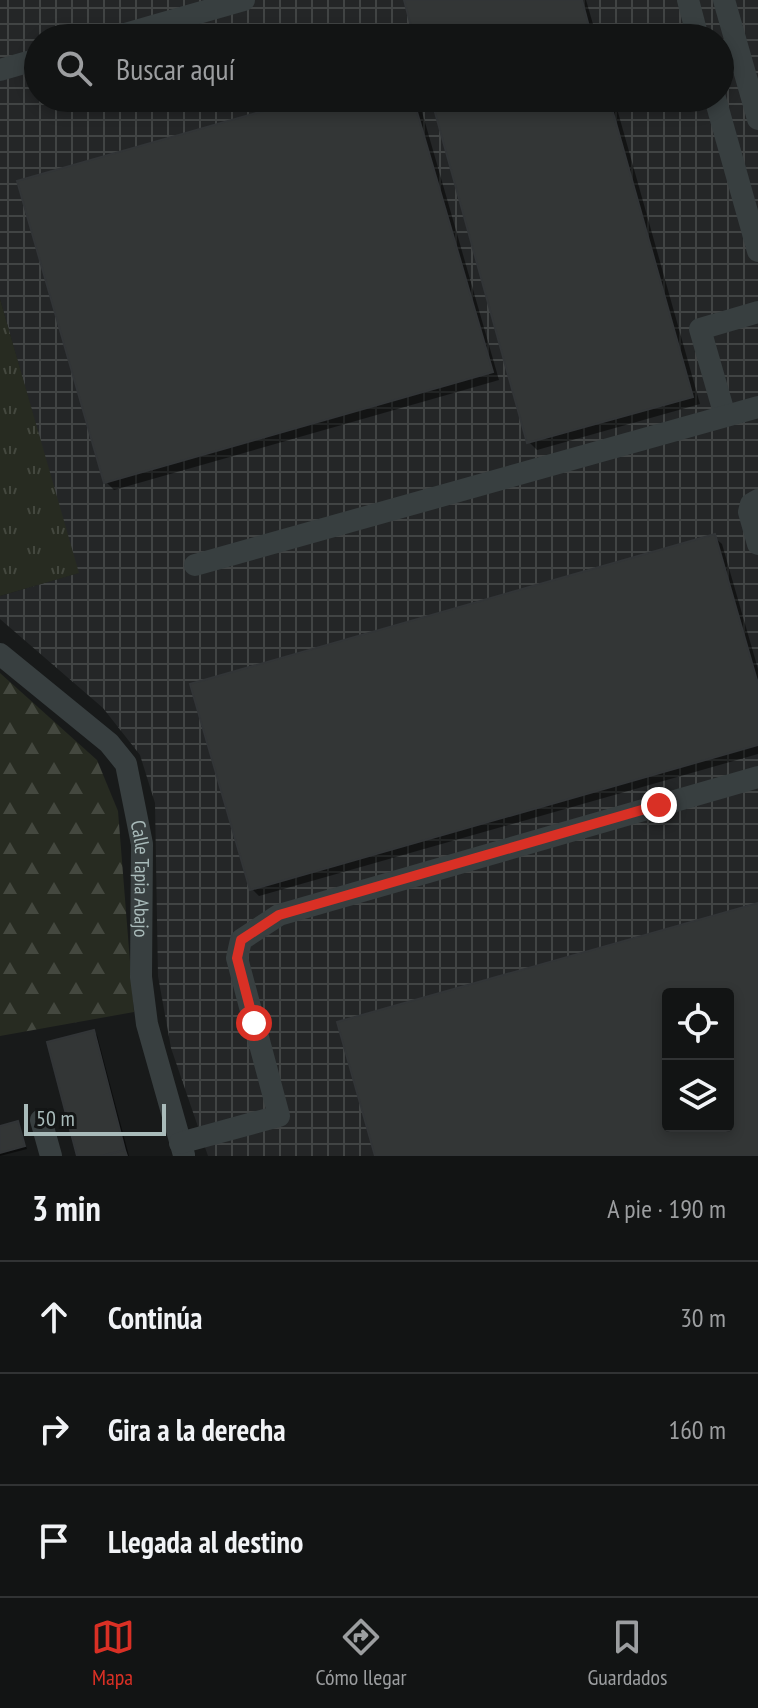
<!DOCTYPE html>
<html lang="es">
<head>
<meta charset="utf-8">
<style>
	:root { --surface:#121414; --page:#1f2122; --text:#f1f3f6; --muted:#9c9ea0; --line:#313334; --accent:#d93025 }
	body { margin:0; font-family:"PT Sans Narrow",sans-serif; background:var(--page); color:var(--text) }
	.controls { position:absolute; right:24px; bottom:24px; display:grid; overflow:hidden; border-radius:8px; box-shadow:0 4px 12px #0003 }
	.controls button { width:72px; height:72px; display:grid; place-items:center; padding:0; border:0; border-bottom:2px solid var(--line); background:var(--surface); color:var(--text); font:40px sans-serif }
	.scale { position:absolute; left:24px; bottom:20px; width:142px; box-sizing:border-box; padding-left:8px; border:4px solid #a9bbba; border-top:0; font-size:22px; line-height:28px; white-space:nowrap; color:#a9bbba; -webkit-text-stroke:6px #131515; paint-order:stroke }
	.stop { position:absolute; width:24px; height:24px; margin:-18px; border:6px solid #d93025; border-radius:50%; background:#fff }
	.stop.end { background:#d93025; border-color:#fff; box-shadow:0 2px 8px #0008 }
	.list { margin:0; padding:0; list-style:none }
	h2 { display:flex; justify-content:space-between; align-items:center; height:104px; margin:0; padding:0 32px; font-size:34px }
	h2 small { font-size:26px; font-weight:400; color:var(--muted) }
	.list li { display:grid; grid-template-columns:52px 1fr auto; gap:24px; align-items:center; box-sizing:border-box; height:112px; padding:0 32px; border-top:2px solid var(--line) }
	.list b { display:block; font-size:30px; white-space:nowrap }
	.list em { font-size:26px; font-style:normal; color:var(--muted) }
	.icon { flex:none; width:44px; height:44px; fill:none; stroke:currentColor; stroke-width:2; stroke-linecap:round; stroke-linejoin:round }
	.map { position:relative; flex:none; width:758px; height:1156px; overflow:hidden }
	.search { position:absolute; background:var(--surface); box-shadow:0 4px 12px #0003; left:24px; right:24px; top:24px; height:88px; display:flex; align-items:center; gap:20px; box-sizing:border-box; padding:0 28px; border-radius:44px; color:var(--muted); font-size:30px }
	.sheet { height:440px; background:var(--surface) }
	nav { display:flex; justify-content:space-around; align-items:center; box-sizing:border-box; height:112px; border-top:2px solid var(--line); background:var(--surface); font-size:22px; color:var(--muted) }
	nav a { display:grid; justify-items:center; gap:4px }
	nav .on { color:var(--accent) }
	.map>svg:first-child { display:block }
	.industrial { fill:url(#industrial-grid); fill-rule:evenodd }
	.grass { fill:url(#grass-tufts) }
	.forest { fill:url(#forest-firs) }
	.shadow { fill:#0007 }
	.building { fill:#333636; stroke:#323537; stroke-width:2; fill-rule:evenodd }
	.lines { fill:none; stroke-linecap:round; stroke-linejoin:round }
	.minor { stroke:#383f40; stroke-width:22 }
	.route { stroke:#d93025; stroke-width:10 }
	.labels { text-anchor:middle; dominant-baseline:central; stroke-width:8; stroke-linejoin:round; paint-order:stroke }
	.street-label { font-size:20px; fill:#a9bbba; stroke:#131515 }
</style>
</head>
<body>
<div class="map">
<svg width="758" height="1156" viewBox="0 0 758 1156">
	<defs>
		<pattern id="industrial-grid" width="8" height="8" patternUnits="userSpaceOnUse" patternTransform="scale(2)"><rect width="8" height="8" fill="#242627"/><path d="M0 4h8M4 0v8" fill="none" stroke="#414444"/></pattern>
		<pattern id="grass-tufts" width="24" height="20" patternUnits="userSpaceOnUse" patternTransform="scale(2)"><rect width="24" height="20" fill="#272b21"/><path d="M3 7l-1-3M5 7V3M7 7l1-3M15 17l-1-3M17 17v-4M19 17l1-3" fill="none" stroke="#44483f"/></pattern>
		<pattern id="forest-firs" width="22" height="20" patternUnits="userSpaceOnUse" patternTransform="scale(2)"><rect width="22" height="20" fill="#272b21"/><path d="M5 1l3.5 6h-7zM16 11l3.5 6h-7z" fill="#44483f"/></pattern>
	</defs>
	<rect width="100%" height="100%" fill="#181a1a"/>
	<!-- industrial -->
	<path class="industrial" d="M0 0H758V1156H208L171 1048 158 976 155 803 140 755 103 708 0 619V596L78 573 0 299ZM38 38H720V98H38ZM668 994H728V1126H668Z"/>
	<!-- grass -->
	<path class="grass" d="M0 299 79 573 0 596Z"/>
	<!-- forest -->
	<path class="forest" d="M0 673 97 760 118 811 134 1012 0 1036Z"/>
	<!-- shadow -->
	<path class="shadow" d="M406 0H586L597 38H416Z
		M317 98H418L499 380 114 490 106 482Z
		M433 98H614L700 404 537 450 529 442Z
		M714 537 722 544 758 669V754L259 896 252 889Z
		M94 1032 97 1035 129 1156H79Z
		M18 1123 27 1149 0 1156V1128Z"/>
	<!-- building -->
	<path class="building" d="M404 0H582L592 38H414Z
		M309 98H413L493 372 104 483 17 181Z
		M431 98H609L693 397 527 443Z
		M715 534 758 684V745L250 890 190 684Z
		M758 903V1156H375L337 1022ZM668 994H728V1126H668Z
		M94 1030 125 1150 101 1156H77L47 1042Z
		M18 1121 25 1146 0 1153V1126Z
		M125 1150 127 1156H101Z"/>
	<g class="lines">
		<!-- minor -->
		<g class="minor">
			<path d="M688 0 698 38"/>
			<path d="M724 0 758 119"/>
			<path d="M111 38 244 0"/>
			<path d="M0 70 38 59"/>
			<path d="M715 98 758 251"/>
			<path d="M725 416 700 329 758 312"/>
			<path d="M758 500 751 504 749 512 758 544"/>
			<path d="M195 565 758 407"/>
			<path id="s1" d="M0 654 109 743 126 764 142 844 141 977 147 1024 184 1155"/>
			<path d="M41 1120 51 1156"/>
			<path d="M180 1143 279 1116 237 958 241 940 279 915 758 777"/>
		</g>
	</g>
	<g class="lines">
		<!-- route -->
		<path class="route" d="M254 1023 237 958 241 940 279 915 659 805"/>
	</g>
	<g class="labels">
		<!-- street labels -->
		<g class="street-label">
			<text stroke="none"><textPath href="#s1" startOffset="284">Calle Tapia Abajo</textPath></text>
		</g>
	</g>
</svg>
<div class="controls">
<button><svg class="icon" aria-label="locate" viewBox="0 0 24 24"><circle cx="12" cy="12" r="6"/><path d="M12 2v4M12 18v4M2 12h4M18 12h4"/></svg></button>
<button><svg class="icon" aria-label="layers" viewBox="0 0 24 24"><path d="M12 4l9 5-9 5-9-5zM3 14l9 5 9-5"/></svg></button>
</div>
<div class="scale">50 m</div>
<div class="stop" style="left:254px;top:1023px"></div>
<div class="stop end" style="left:659px;top:805px"></div>
<div class="search"><svg class="icon" aria-label="search" viewBox="0 0 24 24"><circle cx="10" cy="10" r="6"/><path d="M15 15l6 6"/></svg>Buscar aquí</div>
</div>
<section class="sheet">
<h2>3 min<small>A pie · 190 m</small></h2>
<ul class="list">
<li><svg class="icon" aria-label="ahead" viewBox="0 0 24 24"><path d="M12 20V5M6 11l6-6 6 6"/></svg><div><b>Continúa</b></div><em>30 m</em></li>
<li><svg class="icon" aria-label="right" viewBox="0 0 24 24"><path d="M7 20v-9h11M14 6l5 5-5 5"/></svg><div><b>Gira a la derecha</b></div><em>160 m</em></li>
<li><svg class="icon" aria-label="arrive" viewBox="0 0 24 24"><path d="M6 21V4h12l-3 4 3 4H6"/></svg><div><b>Llegada al destino</b></div></li>
</ul>
</section>
<nav>
<a class="on"><svg class="icon" aria-label="map" viewBox="0 0 24 24"><path d="M3 6l6-2 6 2 6-2v14l-6 2-6-2-6 2zM9 4v14M15 6v14"/></svg>Mapa</a>
<a><svg class="icon" aria-label="directions" viewBox="0 0 24 24"><path d="M12 3l9 9-9 9-9-9zM9 14v-3h6M13 9l2 2-2 2"/></svg>Cómo llegar</a>
<a><svg class="icon" aria-label="saved" viewBox="0 0 24 24"><path d="M7 4h10v16l-5-4-5 4z"/></svg>Guardados</a>
</nav>
</body>
</html>
